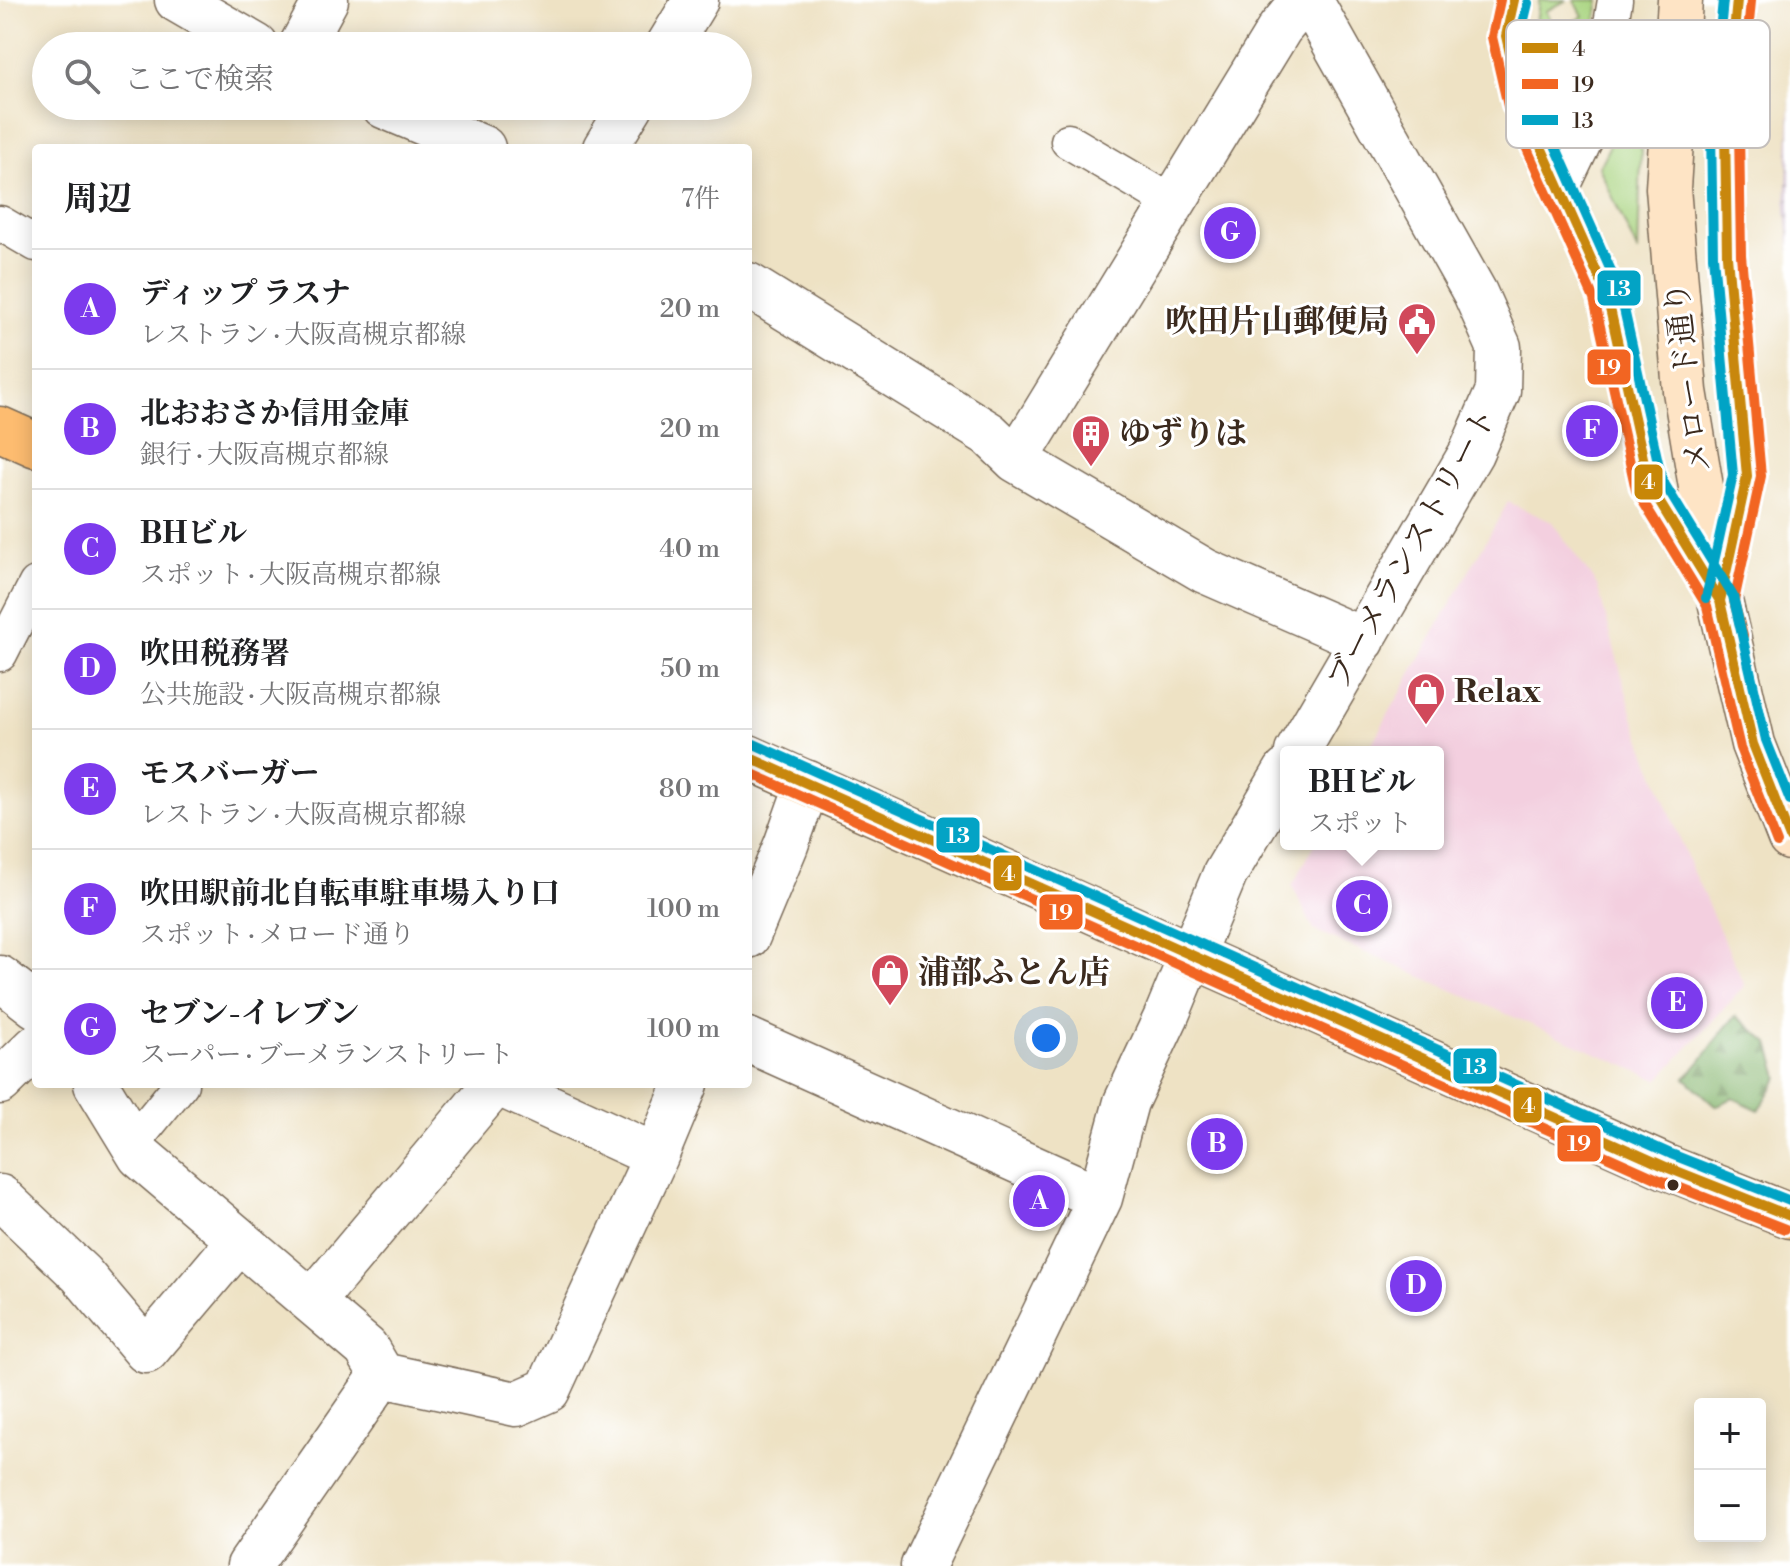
<!DOCTYPE html>
<html lang="ja">
<head>
<meta charset="utf-8">
<style>
	:root { --surface:#fff; --page:#f6f6f6; --text:#202124; --muted:#757577; --line:#e0e0e0; --accent:#7c3aed }
	body { margin:0; font-family:"Libre Bodoni","Noto Serif JP",serif; background:var(--page); color:var(--text) }
	.controls { position:absolute; right:24px; bottom:24px; display:grid; overflow:hidden; border-radius:8px; box-shadow:0 4px 20px #0003 }
	.controls button { width:72px; height:72px; display:grid; place-items:center; padding:0; border:0; border-bottom:2px solid var(--line); background:var(--surface); color:var(--text); font:40px sans-serif }
	.you { position:absolute; left:1046px; top:1038px; width:28px; height:28px; margin:-20px; border:6px solid #fff; border-radius:50%; background:#1a73e8; box-shadow:0 0 0 12px #1a73e833 }
	.badge { display:grid; place-items:center; width:52px; height:52px; border-radius:50%; background:var(--accent); color:#fff; font-size:26px; font-weight:700 }
	.pin { position:absolute; translate:-50% -50%; border:4px solid #fff; box-shadow:0 2px 8px #0006 }
	.popup { position:absolute; left:1280px; top:746px; width:164px; height:104px; box-sizing:border-box; display:grid; place-content:center; border-radius:8px; background:var(--surface); filter:drop-shadow(0 2px 6px #0005); font-size:26px; white-space:nowrap; color:var(--muted) }
	.popup b { font-size:30px; color:var(--text) }
	.popup::after { content:''; position:absolute; left:50%; top:100%; margin-left:-16px; border:16px solid transparent; border-top-color:var(--surface) }
	.list { margin:0; padding:0; list-style:none }
	h2 { display:flex; justify-content:space-between; align-items:center; height:104px; margin:0; padding:0 32px; font-size:34px }
	h2 small { font-size:26px; font-weight:400; color:var(--muted) }
	.list li { display:grid; grid-template-columns:52px 1fr auto; gap:24px; align-items:center; box-sizing:border-box; height:120px; padding:0 32px; border-top:2px solid var(--line) }
	.list b { display:block; font-size:30px; white-space:nowrap }
	.list p { margin:0; font-size:26px; white-space:nowrap; color:var(--muted) }
	.list em { font-size:26px; font-style:normal; color:var(--muted) }
	.icon { flex:none; width:44px; height:44px; fill:none; stroke:currentColor; stroke-width:2; stroke-linecap:round; stroke-linejoin:round }
	.map { position:relative; flex:none; width:1790px; height:1566px; overflow:hidden }
	.search { position:absolute; background:var(--surface); box-shadow:0 4px 20px #0003; left:32px; top:32px; width:720px; height:88px; display:flex; align-items:center; gap:20px; box-sizing:border-box; padding:0 28px; border-radius:44px; color:var(--muted); font-size:30px }
	.panel { position:absolute; background:var(--surface); box-shadow:0 4px 20px #0003; left:32px; top:144px; width:720px; height:944px; border-radius:8px }
	.map>svg:first-child { display:block }
	.built { fill:#f3cfdf }
	.industrial { fill:url(#industrial-grid) }
	.grass { fill:#a9d480; stroke:#727f4f; stroke-width:2 }
	.forest { fill:url(#forest-firs); stroke:#607046; stroke-width:2 }
	.lines { fill:none; stroke-linecap:round; stroke-linejoin:round }
	.lane-casing { stroke:#7a6a58; stroke-width:37 }
	.street-casing { stroke:#7a6a58; stroke-width:47 }
	.secondary-casing { stroke:#7a6a58; stroke-width:47 }
	.primary-casing { stroke:#7a6a58; stroke-width:47 }
	.lane { stroke:#fff; stroke-width:34 }
	.street { stroke:#fff; stroke-width:44 }
	.secondary { stroke:#fee4c5; stroke-width:44 }
	.primary { stroke:#fdbc6f; stroke-width:44 }
	.bus-1-casing { stroke:#fff; stroke-width:16 }
	.bus-2-casing { stroke:#fff; stroke-width:16 }
	.bus-3-casing { stroke:#fff; stroke-width:16 }
	.bus-1 { stroke:#c88708; stroke-width:10 }
	.bus-2 { stroke:#f26522; stroke-width:10 }
	.bus-3 { stroke:#03a3c5; stroke-width:10 }
	.bus-dot { fill:#3b2a1e; stroke:#fff; stroke-width:3 }
	.labels { text-anchor:middle; dominant-baseline:central; stroke-width:6; stroke-linejoin:round; paint-order:stroke }
	.poi-label { font-size:32px; font-weight:bold; fill:#3b2a1e; stroke:#fff; text-anchor:start }
	.street-label { font-size:32px; fill:#3b2a1e; stroke:#fff }
	.key { fill:#fff; stroke:#c4bfbc; stroke-width:2 }
	.key-label { font-size:22px; fill:#3b2a1e }
	.line-badge { stroke:#fff; stroke-width:3 }
	.badge-label { font-size:22px; text-anchor:middle; font-weight:bold; fill:#fff }
</style>
</head>
<body>
<div class="map">
<svg width="1790" height="1566" viewBox="0 0 1790 1566">
	<defs>
		<pattern id="industrial-grid" width="8" height="8" patternUnits="userSpaceOnUse" patternTransform="scale(2)"><rect width="8" height="8" fill="#cfbdce"/><path d="M0 4h8M4 0v8" fill="none" stroke="#a99aa7"/></pattern>
		<pattern id="forest-firs" width="22" height="20" patternUnits="userSpaceOnUse" patternTransform="scale(2)"><rect width="22" height="20" fill="#86b66e"/><path d="M5 1l3.5 6h-7zM16 11l3.5 6h-7z" fill="#6f945a"/></pattern>
	</defs>
	<rect width="100%" height="100%" fill="#fff"/>
	<filter id="ink" filterUnits="userSpaceOnUse"><feTurbulence type="fractalNoise" baseFrequency=".0125" numOctaves="2"/><feDisplacementMap in="SourceGraphic" scale="16" xChannelSelector="R" yChannelSelector="G"/><feConvolveMatrix kernelMatrix="1 2 1 2 8 2 1 2 1" color-interpolation-filters="sRGB"/></filter>
	<filter id="wash" filterUnits="userSpaceOnUse"><feTurbulence type="fractalNoise" baseFrequency=".006" numOctaves="4" result="noise"/><feDisplacementMap in="SourceGraphic" scale="32" xChannelSelector="R" yChannelSelector="G"/><feGaussianBlur stdDeviation="1.8" result="paint"/><feColorMatrix in="noise" values="0 0 0 0 0 0 0 0 0 0 0 0 0 0 0 0 0 1.4 0 .05"/><feComposite in="paint" operator="in"/></filter>
	<g filter="url(#wash)">
		<rect width="100%" height="100%" fill="#eee2c4"/>
		<!-- built -->
		<path class="built" d="M1508 502 1552 522 1597 585 1634 720 1691 867 1745 986 1658 1080 1314 930 1292 886 1315 844H1438V752H1367Z"/>
		<!-- industrial -->
		<path class="industrial" d="M1790 94V254L1786 210Z"/>
		<!-- grass -->
		<path class="grass" d="M1539 0H1567L1546 11 1557 31 1583 16 1574 0H1599L1588 75 1568 114 1547 67 1536 24Z
			M1643 88 1638 253 1599 167 1616 133 1618 89Z"/>
		<!-- forest -->
		<path class="forest" d="M1736 1016 1769 1043 1779 1077 1759 1110 1733 1098 1716 1106 1685 1078C1706 1060 1716 1035 1736 1016Z"/>
	</g>
	<g filter="url(#ink)">
		<g class="lines">
			<!-- lane casing -->
			<g class="lane-casing">
				<path id="lane" d="M1514 0 1506 36 1521 102 1607 295 1649 485 1713 590
					M1068 141 1175 204
					M1561 191 1595 120 1615 0
					M0 223 36 244
					M1722 589 1747 476 1727 256 1725 129 1737 0
					M0 654 36 584
					M132 1144 181 1084"/>
			</g>
			<!-- street casing -->
			<g class="street-casing">
				<path id="street" d="M177 0 256 46
					M301 46 326 0
					M668 46 696 0
					M384 106 483 148
					M605 148 631 106
					M748 285 989 434 1016 460 1205 571 1363 640
					M1016 460 1280 28 1304 0
					M1297 752 1471 453 1498 391 1499 347 1475 293 1310 0
					M748 936 786 845 808 783
					M0 978 36 1006
					M748 1040 1100 1198
					M0 1082 36 1047
					M96 1084 140 1156 366 1348 382 1375 516 1404 548 1390 656 1156 686 1084
					M499 1084 656 1156
					M0 1197 81 1274 146 1351 239 1241
					M313 1301 495 1084
					M249 1566 382 1375
					M923 1566 1100 1198 1126 1102 1166 1017 1225 874 1286 771"/>
			</g>
			<!-- secondary casing -->
			<g class="secondary-casing">
				<path id="secondary" d="M1680 0 1668 188 1685 391 1720 601 1753 744 1790 838"/>
			</g>
			<!-- primary casing -->
			<g class="primary-casing">
				<path id="primary" d="M0 429 36 445
					M748 757 1666 1167 1790 1216"/>
			</g>
			<!-- lane -->
			<use href="#lane" class="lane"/>
			<!-- street -->
			<use href="#street" class="street"/>
			<!-- secondary -->
			<use href="#secondary" class="secondary"/>
			<!-- primary -->
			<use href="#primary" class="primary"/>
			<!-- bus-1 casing -->
			<g class="bus-1-casing">
				<path id="bus-1" d="M1514 0 1506 36 1521 102 1607 295 1649 485 1720 601 1753 744 1790 838
					M1720 601 1747 476 1727 256 1725 129 1737 0
					M748 757 1666 1167 1790 1216"/>
			</g>
			<!-- bus-2 casing -->
			<g class="bus-2-casing">
				<path id="bus-2" d="M1500 0 1492 37 1508 106 1594 299 1636 490 1707 606 1740 748 1777 843
					M1743 636 1734 601 1761 476 1741 255 1739 130 1751 1
					M748 772 1660 1180 1785 1229"/>
			</g>
			<!-- bus-3 casing -->
			<g class="bus-3-casing">
				<path id="bus-3" d="M1528 3 1520 36 1534 98 1620 291 1662 480 1733 596 1766 740 1790 800
					M1706 598 1733 475 1713 256 1711 128 1723 0
					M754 744 1671 1154 1790 1201"/>
			</g>
			<!-- bus-1 -->
			<use href="#bus-1" class="bus-1"/>
			<!-- bus-2 -->
			<use href="#bus-2" class="bus-2"/>
			<!-- bus-3 -->
			<use href="#bus-3" class="bus-3"/>
		</g>
	</g>
	<!-- icons -->
	<defs>
		<g id="civic-pin" transform="scale(2)"><path d="M0 17L-7.5 6A9.5 9.5 0 1 1 7.5 6Z" fill="#d1495b" stroke="#fff"/><path d="M-.6-6.5H3V-4.5H.6V-3L4-1V1h2V6H-6V1h2V-1L-.6-3ZM-1.2 2.5V6h2.4V2.5Z" fill="#fff"/></g>
		<g id="building-pin" transform="scale(2)"><path d="M0 17L-7.5 6A9.5 9.5 0 1 1 7.5 6Z" fill="#d1495b" stroke="#fff"/><path d="M-4-6H4V6H1V3H-1V6H-4ZM-2.5-4.3h1.7v1.8h-1.7ZM.8-4.3h1.7v1.8H.8ZM-2.5-1h1.7V.8h-1.7ZM.8-1h1.7V.8H.8Z" fill="#fff"/></g>
		<g id="shop-pin" transform="scale(2)"><path d="M0 17L-7.5 6A9.5 9.5 0 1 1 7.5 6Z" fill="#d1495b" stroke="#fff"/><path d="M-5-2.5h2.3a2.7 3.5 0 0 1 5.4 0H5L5.5 6h-11ZM-1.5-2.5h3a1.5 2.3 0 0 0-3 0Z" fill="#fff"/></g>
	</defs>
	<g fill-rule="evenodd">
		<use href="#civic-pin" x="1417" y="322"/>
		<use href="#building-pin" x="1091" y="434"/>
		<use href="#shop-pin" x="1426" y="692"/>
		<use href="#shop-pin" x="890" y="973"/>
	</g>
	<!-- markers -->
	<circle class="bus-dot" cx="1673" cy="1185" r="7"/>
	<g class="labels">
		<!-- poi labels -->
		<g class="poi-label">
			<text x="1389" y="322" text-anchor="end">吹田片山郵便局</text>
			<text x="1119" y="434">ゆずりは</text>
			<text x="1454" y="692">Relax</text>
			<text x="918" y="973">浦部ふとん店</text>
		</g>
		<!-- street labels -->
		<g class="street-label">
			<text transform="translate(1688 377) rotate(-97)">メロード通り</text>
			<text transform="translate(1412 548) rotate(-61)">ブーメランストリート</text>
		</g>
	</g>
	<!-- legend -->
	<rect x="1506" y="20" width="264" height="128" rx="12" class="key"/>
	<rect x="1522" y="43" width="36" height="10" fill="#c88708"/>
	<rect x="1522" y="79" width="36" height="10" fill="#f26522"/>
	<rect x="1522" y="115" width="36" height="10" fill="#03a3c5"/>
	<g class="key-label">
		<text x="1572" y="56">4</text>
		<text x="1572" y="92">19</text>
		<text x="1572" y="128">13</text>
	</g>
	<g class="line-badge">
		<rect x="1596" y="269" width="46" height="38" rx="8" fill="#03a3c5"/>
		<rect x="1586" y="348" width="46" height="38" rx="8" fill="#f26522"/>
		<rect x="1633" y="463" width="31" height="38" rx="8" fill="#c88708"/>
		<rect x="935" y="816" width="46" height="38" rx="8" fill="#03a3c5"/>
		<rect x="992" y="854" width="31" height="38" rx="8" fill="#c88708"/>
		<rect x="1038" y="893" width="46" height="38" rx="8" fill="#f26522"/>
		<rect x="1452" y="1047" width="46" height="38" rx="8" fill="#03a3c5"/>
		<rect x="1512" y="1086" width="31" height="38" rx="8" fill="#c88708"/>
		<rect x="1556" y="1124" width="46" height="39" rx="8" fill="#f26522"/>
	</g>
	<g class="badge-label">
		<text x="1619" y="296">13</text>
		<text x="1609" y="375">19</text>
		<text x="1648" y="489">4</text>
		<text x="958" y="843">13</text>
		<text x="1008" y="881">4</text>
		<text x="1061" y="920">19</text>
		<text x="1475" y="1074">13</text>
		<text x="1528" y="1113">4</text>
		<text x="1579" y="1151">19</text>
	</g>
</svg>
<div class="controls">
<button>+</button>
<button>−</button>
</div>
<div class="you"></div>
<div class="pin badge" style="left:1039px;top:1201px">A</div>
<div class="pin badge" style="left:1217px;top:1144px">B</div>
<div class="pin badge" style="left:1362px;top:906px">C</div>
<div class="popup"><b>BHビル</b>スポット</div>
<div class="pin badge" style="left:1416px;top:1286px">D</div>
<div class="pin badge" style="left:1677px;top:1003px">E</div>
<div class="pin badge" style="left:1592px;top:431px">F</div>
<div class="pin badge" style="left:1230px;top:233px">G</div>
<div class="search"><svg class="icon" aria-label="search" viewBox="0 0 24 24"><circle cx="10" cy="10" r="6"/><path d="M15 15l6 6"/></svg>ここで検索</div>
<section class="panel">
<h2>周辺<small>7件</small></h2>
<ul class="list">
<li><span class="badge">A</span><div><b>ディップ ラスナ</b><p>レストラン · 大阪高槻京都線</p></div><em>20 m</em></li>
<li><span class="badge">B</span><div><b>北おおさか信用金庫</b><p>銀行 · 大阪高槻京都線</p></div><em>20 m</em></li>
<li><span class="badge">C</span><div><b>BHビル</b><p>スポット · 大阪高槻京都線</p></div><em>40 m</em></li>
<li><span class="badge">D</span><div><b>吹田税務署</b><p>公共施設 · 大阪高槻京都線</p></div><em>50 m</em></li>
<li><span class="badge">E</span><div><b>モスバーガー</b><p>レストラン · 大阪高槻京都線</p></div><em>80 m</em></li>
<li><span class="badge">F</span><div><b>吹田駅前北自転車駐車場入り口</b><p>スポット · メロード通り</p></div><em>100 m</em></li>
<li><span class="badge">G</span><div><b>セブン-イレブン</b><p>スーパー · ブーメランストリート</p></div><em>100 m</em></li>
</ul>
</section>
</div>
</body>
</html>
